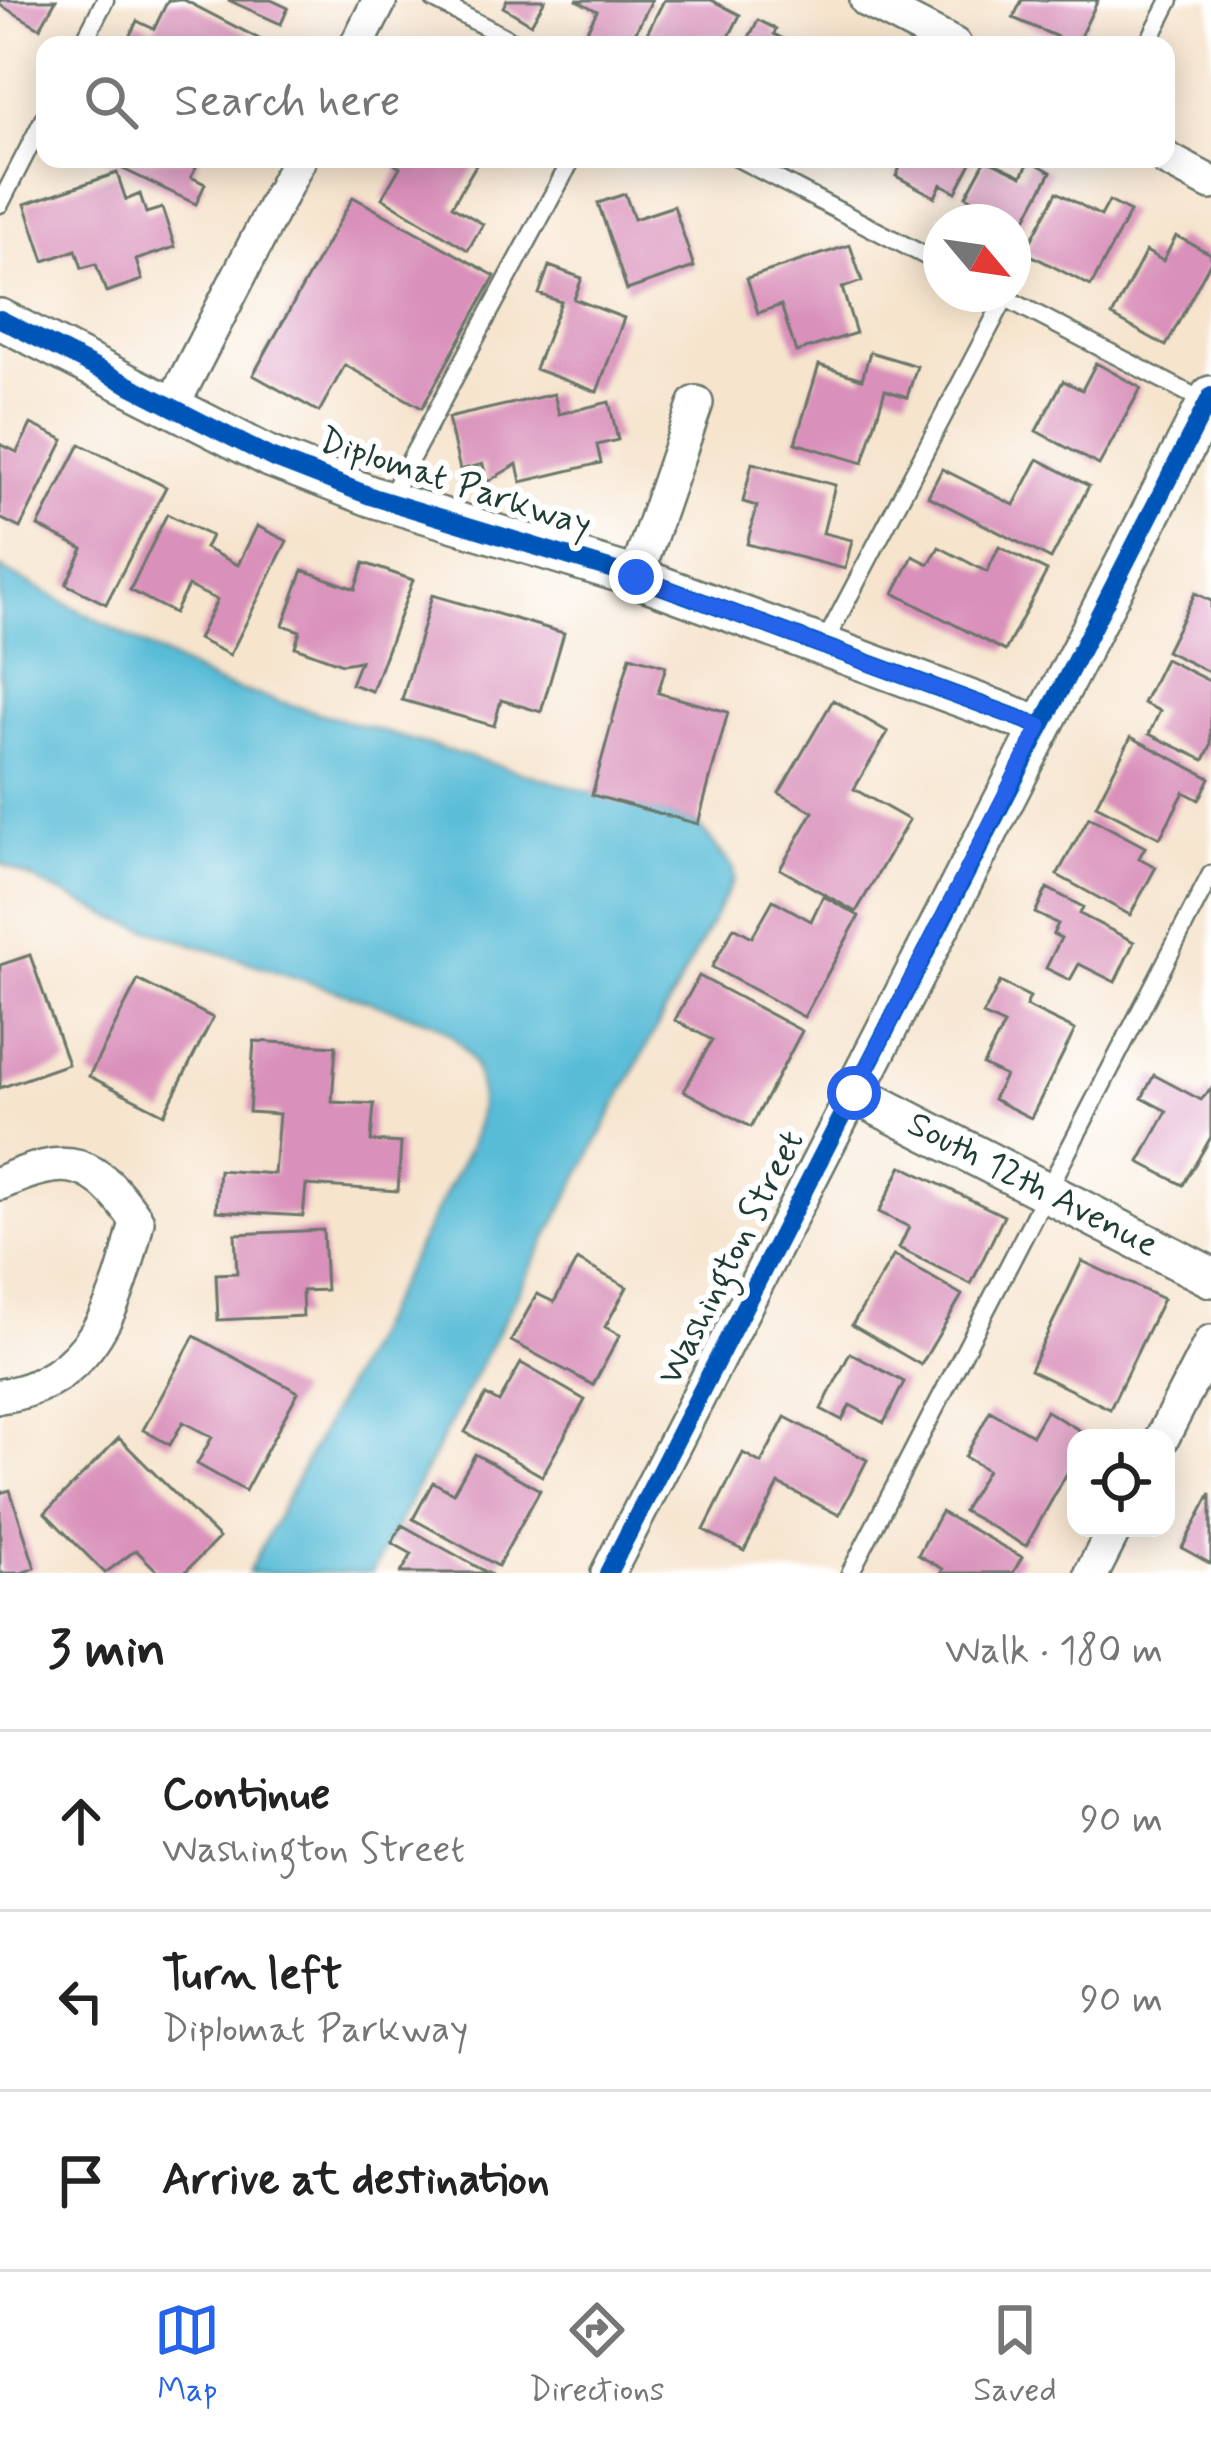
<!DOCTYPE html>
<html lang="en">
<head>
<meta charset="utf-8">
<style>
	:root { --surface:#fff; --page:#f2f2f2; --text:#222; --muted:#767676; --line:#e0e0e0; --accent:#2563eb }
	body { margin:0; font-family:Mynerve,sans-serif; background:var(--page); color:var(--text) }
	.controls { position:absolute; right:36px; bottom:36px; display:grid; overflow:hidden; border-radius:24px; box-shadow:0 6px 30px #0003 }
	.controls button { width:108px; height:108px; display:grid; place-items:center; padding:0; border:0; border-bottom:3px solid var(--line); background:var(--surface); color:var(--text); font:60px sans-serif }
	.compass { position:absolute; left:923px; top:204px; width:108px; height:108px; border-radius:50%; background:var(--surface); box-shadow:0 6px 30px #0003; rotate:119deg }
	.stop { position:absolute; width:36px; height:36px; margin:-27px; border:9px solid #2563eb; border-radius:50%; background:#fff }
	.stop.end { background:#2563eb; border-color:#fff; box-shadow:0 3px 12px #0008 }
	.list { margin:0; padding:0; list-style:none }
	h2 { display:flex; justify-content:space-between; align-items:center; height:156px; margin:0; padding:0 48px; font-size:51px }
	h2 small { font-size:39px; font-weight:400; color:var(--muted) }
	.list li { display:grid; grid-template-columns:78px 1fr auto; gap:36px; align-items:center; box-sizing:border-box; height:180px; padding:0 48px; border-top:3px solid var(--line) }
	.list b { display:block; font-size:45px; white-space:nowrap }
	.list p { margin:0; font-size:39px; white-space:nowrap; color:var(--muted) }
	.list em { font-size:39px; font-style:normal; color:var(--muted) }
	.icon { flex:none; width:66px; height:66px; fill:none; stroke:currentColor; stroke-width:2; stroke-linecap:round; stroke-linejoin:round }
	.map { position:relative; flex:none; width:1211px; height:1573px; overflow:hidden }
	.search { position:absolute; background:var(--surface); box-shadow:0 6px 30px #0003; left:36px; right:36px; top:36px; height:132px; display:flex; align-items:center; gap:30px; box-sizing:border-box; padding:0 42px; border-radius:24px; color:var(--muted); font-size:45px }
	.sheet { height:696px; background:var(--surface) }
	nav { display:flex; justify-content:space-around; align-items:center; box-sizing:border-box; height:168px; border-top:3px solid var(--line); background:var(--surface); font-size:33px; color:var(--muted) }
	nav a { display:grid; justify-items:center; gap:6px }
	nav .on { color:var(--accent) }
	.map>svg:first-child { display:block }
	.water { fill:#58bcd7; stroke:#3c7c86; stroke-width:3 }
	.building { fill:#d990ba }
	.lines { fill:none; stroke-linecap:round; stroke-linejoin:round }
	.service-casing { stroke:#6a776a; stroke-width:21 }
	.minor-casing { stroke:#6a776a; stroke-width:38 }
	.tertiary-casing { stroke:#6a776a; stroke-width:44 }
	.service { stroke:#fff; stroke-width:16 }
	.minor { stroke:#fff; stroke-width:33 }
	.tertiary { stroke:#fff; stroke-width:39 }
	.cycleway-casing { stroke:#fff; stroke-width:26 }
	.cycleway { stroke:#0057b8; stroke-width:18 }
	.route { stroke:#2563eb; stroke-width:15 }
	.labels { text-anchor:middle; dominant-baseline:central; stroke-width:12; stroke-linejoin:round; paint-order:stroke }
	.street-label { font-size:36px; fill:#1f3d34; stroke:#fff }
</style>
</head>
<body>
<div class="map">
<svg width="1211" height="1573" viewBox="0 0 1211 1573">
	<rect width="100%" height="100%" fill="#fff"/>
	<filter id="ink" filterUnits="userSpaceOnUse"><feTurbulence type="fractalNoise" baseFrequency=".00833" numOctaves="2"/><feDisplacementMap in="SourceGraphic" scale="24" xChannelSelector="R" yChannelSelector="G"/><feConvolveMatrix kernelMatrix="1 2 1 2 8 2 1 2 1" color-interpolation-filters="sRGB"/></filter>
	<filter id="wash" filterUnits="userSpaceOnUse"><feTurbulence type="fractalNoise" baseFrequency=".004" numOctaves="4" result="noise"/><feDisplacementMap in="SourceGraphic" scale="48" xChannelSelector="R" yChannelSelector="G"/><feGaussianBlur stdDeviation="2.7" result="paint"/><feColorMatrix in="noise" values="0 0 0 0 0 0 0 0 0 0 0 0 0 0 0 0 0 1.4 0 .05"/><feComposite in="paint" operator="in"/></filter>
	<g filter="url(#wash)">
		<rect width="100%" height="100%" fill="#f6e4cd"/>
		<!-- water -->
		<path class="water" d="M0 568 216 683 698 824 733 868 734 879 372 1573H248L469 1148C490 1096 484 1051 432 1022L116 919 0 863Z"/>
		<g id="blocks">
			<!-- building -->
			<path class="building" d="M0 0H56L40 28 0 5Z
				M168 0H184L271 45H125L137 21 154 29Z
				M228 0H271L288 8 281 24Z
				M507 0H545L531 24 503 7Z
				M576 0H652L629 45H600L584 36 597 11Z
				M664 0H711L740 15 725 45H641Z
				M1022 0H1098L1076 45 1013 18Z
				M758 20 776 29 774 34 795 45H745Z
				M102 159H200L191 177 205 184 196 204Z
				M386 159H466L476 165 452 206 483 224 468 250 382 198 400 167Z
				M894 159H973L956 192 941 184 935 197 896 176 902 163Z
				M986 159 1022 176 1030 160 1051 172 1022 226 966 196Z
				M117 173 126 200 140 194 146 213 162 208 175 247 136 260 142 280 106 292 96 264 82 268 76 250 44 261 25 204Z
				M1057 192 1101 216 1109 201 1130 212 1091 286 1025 252Z
				M625 194 634 219 674 206 694 267 627 290 598 203Z
				M353 197 495 276 422 408 345 365 319 412 253 375Z
				M1176 236 1211 254V261L1166 346 1112 316 1146 251 1163 261Z
				M850 245 862 281 842 288 856 333 796 352 781 305 758 313 747 278Z
				M549 266 582 278 574 299 624 318 597 392 535 369 561 302 539 294Z
				M870 352 917 366 907 397 885 390 863 463 795 443 819 365 862 379Z
				M1096 363 1141 388 1099 465 1036 431 1063 381 1082 390Z
				M554 394 559 414 609 402 618 440 597 445 601 463 521 482 517 464 487 482 483 464 460 470 448 418Z
				M31 424 64 440 20 528 0 518V444L17 452Z
				M80 444 166 487 106 604 66 584 83 549 38 526Z
				M1038 459 1089 486 1051 559 928 496 942 469 1014 505Z
				M752 463 835 485 823 533 852 540 845 569 747 544 757 506 743 502Z
				M167 514 211 536 205 548 238 565 257 526 287 541 230 655 198 639 217 600 188 586 174 613 130 590Z
				M939 547 987 572 999 547 1047 571 1005 651 894 593 913 556 929 564Z
				M364 563 413 580 372 691 351 684 360 661 342 664 295 647 300 631 283 625 303 570 355 589Z
				M1195 593 1211 601V673L1166 651Z
				M432 595 564 633 541 712 501 700 494 726 402 700Z
				M630 656 666 666 658 693 728 712 698 824 592 795Z
				M1165 659 1211 682V745L1204 760 1149 734 1160 711 1143 703Z
				M833 700 888 732 854 789 909 820 856 912 780 869 813 812 779 793Z
				M1131 737 1210 778 1199 800 1184 792 1160 838 1096 805Z
				M1089 817 1145 847 1139 858 1156 867 1130 915 1057 875Z
				M1047 888 1083 907 1080 914 1134 942 1115 982 1079 964 1070 980 1046 968 1061 938 1053 934 1058 924 1035 913Z
				M823 896 859 916 804 1017 712 967 734 927 752 937 773 900 811 921Z
				M30 955 68 1064 0 1088V965Z
				M699 976 802 1031 751 1127 684 1091 712 1040 675 1020Z
				M138 980 213 1018 164 1114 89 1076Z
				M1000 982 1030 997 1026 1006 1075 1030 1031 1118 993 1099 1005 1076 983 1065 1004 1025 983 1015Z
				M254 1041 336 1046 332 1102 374 1104 371 1141 401 1143 398 1191 306 1185 303 1216 216 1211 219 1170 274 1174 279 1114 249 1112Z
				M1154 1075 1201 1100 1211 1089V1137L1183 1185 1139 1162 1167 1111 1142 1098Z
				M902 1166 1004 1216 971 1284 899 1248 909 1227 879 1212Z
				M323 1230 326 1290 302 1291 303 1316 218 1320 216 1274 237 1273 235 1234Z
				M894 1255 962 1295 921 1365 852 1325Z
				M577 1260 627 1287 605 1327 620 1335 593 1385 511 1341 537 1294 554 1302Z
				M1082 1261 1163 1299 1110 1409 1030 1370Z
				M194 1336 298 1392 245 1491 197 1464 212 1437 183 1422 170 1445 143 1430Z
				M850 1353 904 1382 884 1423 850 1405 842 1420 821 1409Z
				M521 1363 585 1400 542 1476 465 1432 486 1395 499 1402Z
				M990 1411 1032 1435 1046 1411 1088 1435 1076 1438V1457L1026 1546 963 1511 987 1470 965 1457Z
				M785 1417 867 1460 839 1515 779 1484 744 1551 704 1530 743 1453 761 1463Z
				M119 1438 219 1538 184 1573H159L136 1550 105 1573 45 1513Z
				M475 1454 540 1490 498 1566 413 1519 433 1482 453 1493Z
				M10 1490 35 1568 21 1573H0V1493Z
				M1211 1493V1564L1182 1548Z
				M941 1512 1022 1557 1013 1573H941L943 1569 918 1555Z
				M402 1525 488 1573H401L412 1554 392 1543Z"/>
		</g>
	</g>
	<g filter="url(#ink)">
		<use href="#blocks" fill-opacity="0" stroke="#6a776a" stroke-width="3"/>
		<g class="lines">
			<!-- service casing -->
			<g class="service-casing">
				<path id="service" d="M434 0 520 45
					M82 45 105 0
					M1147 45 1170 0
					M739 159 941 264
					M0 204 45 116
					M998 294 1207 403
					M388 501 572 159
					M823 646 1005 298
					M850 1573 1211 874"/>
			</g>
			<!-- minor casing -->
			<g class="minor-casing">
				<path id="minor" d="M867 0 954 45
					M357 45 380 0
					M1166 159 1211 183
					M172 406 299 159
					M636 577 696 403
					M0 1183C69 1152 95 1160 137 1221 119 1300 92 1384 0 1396
					M1162 1438 1211 1342
					M608 1573 854 1093
					M1092 1573 1115 1528"/>
			</g>
			<!-- tertiary casing -->
			<g class="tertiary-casing">
				<g id="tertiary">
					<path d="M0 319 270 457 373 497 636 577 1040 726"/>
					<path id="s1" d="M1211 396 854 1093 1211 1277"/>
				</g>
			</g>
			<!-- service -->
			<use href="#service" class="service"/>
			<!-- minor -->
			<use href="#minor" class="minor"/>
			<!-- tertiary -->
			<use href="#tertiary" class="tertiary"/>
			<!-- cycleway casing -->
			<g class="cycleway-casing">
				<path id="cycleway" d="M0 319 270 457 373 497 636 577 1040 726
					M608 1573 1211 396"/>
			</g>
			<!-- cycleway -->
			<use href="#cycleway" class="cycleway"/>
		</g>
	</g>
	<g class="lines" filter="url(#ink)">
		<!-- route -->
		<path class="route" d="M636 577 1040 726 854 1093"/>
	</g>
	<g class="labels">
		<!-- street labels -->
		<g class="street-label">
			<text transform="translate(455 484) rotate(18)">Diplomat Parkway</text>
			<text stroke="none"><textPath href="#s1" startOffset="984">South 12th Avenue</textPath></text>
			<text transform="translate(732 1258) rotate(-63)">Washington Street</text>
		</g>
	</g>
</svg>
<div class="controls">
<button><svg class="icon" aria-label="locate" viewBox="0 0 24 24"><circle cx="12" cy="12" r="6"/><path d="M12 2v4M12 18v4M2 12h4M18 12h4"/></svg></button>
</div>
<svg class="compass" viewBox="-18 -18 36 36"><path d="M0-13l5 13h-10z" fill="#e53935"/><path d="M0 13l5-13h-10z" fill="#767676"/></svg>
<div class="stop" style="left:854px;top:1093px"></div>
<div class="stop end" style="left:636px;top:577px"></div>
<div class="search"><svg class="icon" aria-label="search" viewBox="0 0 24 24"><circle cx="10" cy="10" r="6"/><path d="M15 15l6 6"/></svg>Search here</div>
</div>
<section class="sheet">
<h2>3 min<small>Walk · 180 m</small></h2>
<ul class="list">
<li><svg class="icon" aria-label="ahead" viewBox="0 0 24 24"><path d="M12 20V5M6 11l6-6 6 6"/></svg><div><b>Continue</b><p>Washington Street</p></div><em>90 m</em></li>
<li><svg class="icon" aria-label="left" viewBox="0 0 24 24"><path d="M17 20v-9H6M10 6l-5 5 5 5"/></svg><div><b>Turn left</b><p>Diplomat Parkway</p></div><em>90 m</em></li>
<li><svg class="icon" aria-label="arrive" viewBox="0 0 24 24"><path d="M6 21V4h12l-3 4 3 4H6"/></svg><div><b>Arrive at destination</b></div></li>
</ul>
</section>
<nav>
<a class="on"><svg class="icon" aria-label="map" viewBox="0 0 24 24"><path d="M3 6l6-2 6 2 6-2v14l-6 2-6-2-6 2zM9 4v14M15 6v14"/></svg>Map</a>
<a><svg class="icon" aria-label="directions" viewBox="0 0 24 24"><path d="M12 3l9 9-9 9-9-9zM9 14v-3h6M13 9l2 2-2 2"/></svg>Directions</a>
<a><svg class="icon" aria-label="saved" viewBox="0 0 24 24"><path d="M7 4h10v16l-5-4-5 4z"/></svg>Saved</a>
</nav>
</body>
</html>
